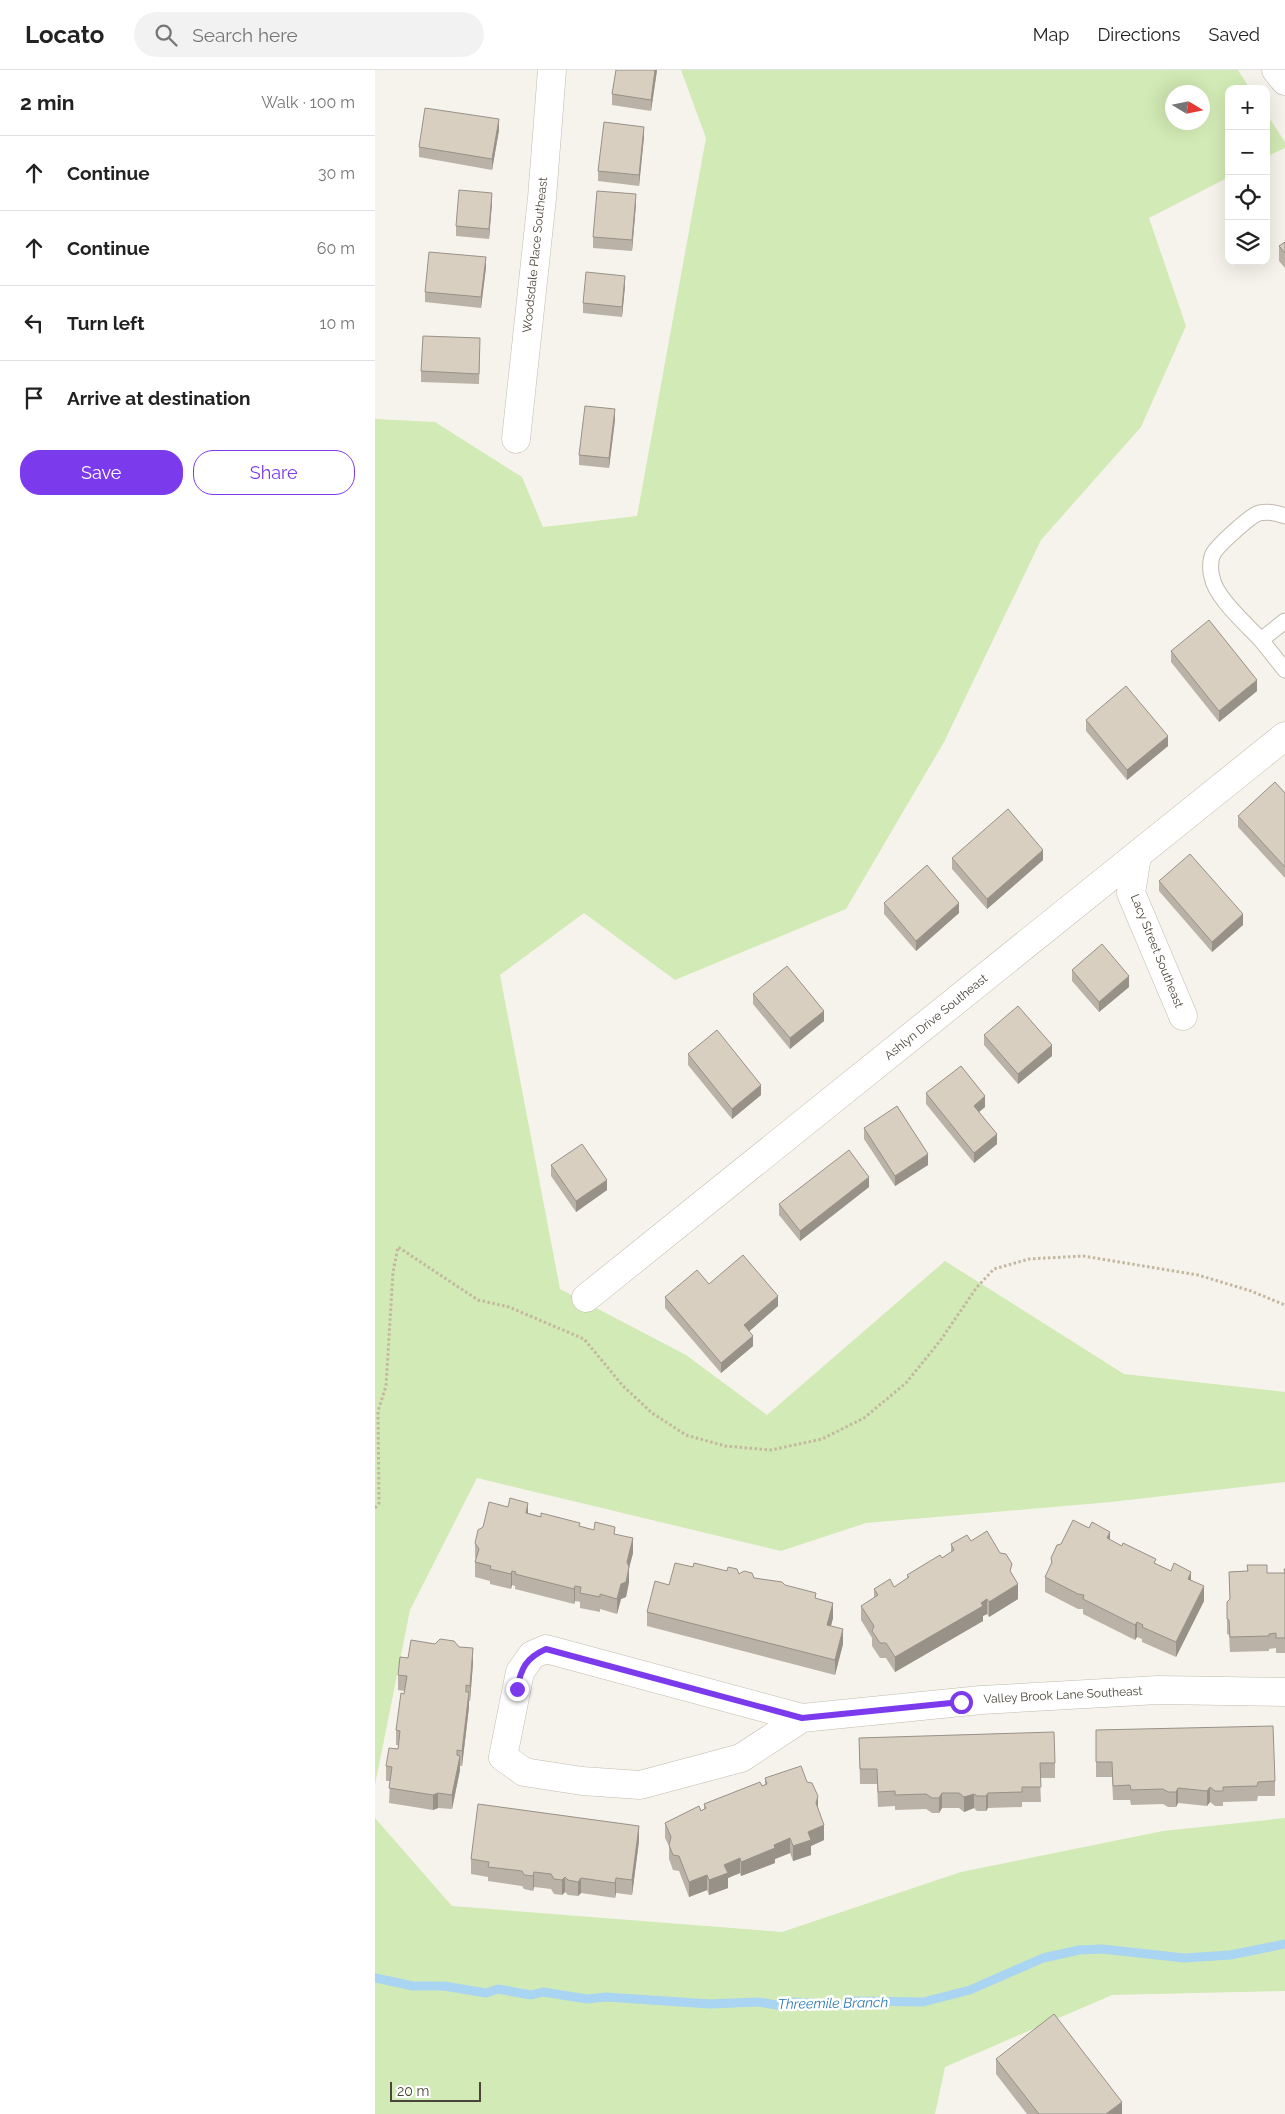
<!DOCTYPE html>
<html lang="en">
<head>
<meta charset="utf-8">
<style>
	:root { --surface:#fff; --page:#f2f2f2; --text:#222; --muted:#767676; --line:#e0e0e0; --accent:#7c3aed }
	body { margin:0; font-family:Raleway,sans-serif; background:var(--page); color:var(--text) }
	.controls { position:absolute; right:15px; top:15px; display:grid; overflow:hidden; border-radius:10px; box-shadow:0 5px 20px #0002 }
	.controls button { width:45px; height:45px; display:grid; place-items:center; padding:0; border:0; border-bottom:1px solid var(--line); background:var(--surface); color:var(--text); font:25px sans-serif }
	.compass { position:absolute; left:790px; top:15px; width:45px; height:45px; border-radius:50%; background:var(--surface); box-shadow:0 5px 20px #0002; rotate:100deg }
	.scale { position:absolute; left:15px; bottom:12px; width:91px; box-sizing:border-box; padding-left:5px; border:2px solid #4b4439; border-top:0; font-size:14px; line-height:18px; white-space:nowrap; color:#4b4439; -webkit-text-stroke:4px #fff; paint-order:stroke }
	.stop { position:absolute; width:15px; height:15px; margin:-11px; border:4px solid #7c3aed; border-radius:50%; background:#fff }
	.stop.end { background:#7c3aed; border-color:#fff; box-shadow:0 1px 5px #0008 }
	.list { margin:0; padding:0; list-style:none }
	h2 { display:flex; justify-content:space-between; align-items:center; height:65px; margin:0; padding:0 20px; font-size:21px }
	h2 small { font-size:16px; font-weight:400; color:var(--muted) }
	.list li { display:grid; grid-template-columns:32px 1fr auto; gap:15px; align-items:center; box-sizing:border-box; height:75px; padding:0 20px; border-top:1px solid var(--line) }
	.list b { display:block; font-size:19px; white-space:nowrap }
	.list em { font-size:16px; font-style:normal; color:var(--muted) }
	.actions { display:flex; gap:10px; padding:15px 20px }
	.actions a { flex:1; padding:11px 0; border:1px solid var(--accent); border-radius:20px; text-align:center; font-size:18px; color:var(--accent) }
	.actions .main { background:var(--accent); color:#fff }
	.icon { flex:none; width:28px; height:28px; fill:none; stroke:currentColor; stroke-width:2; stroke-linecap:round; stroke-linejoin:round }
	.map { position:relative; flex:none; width:910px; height:2044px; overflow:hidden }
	header { display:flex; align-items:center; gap:30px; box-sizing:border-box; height:70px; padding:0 25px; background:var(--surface); border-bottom:1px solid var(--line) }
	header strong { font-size:24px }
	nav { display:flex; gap:28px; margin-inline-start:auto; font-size:18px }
	.search { width:350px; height:45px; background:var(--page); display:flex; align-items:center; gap:12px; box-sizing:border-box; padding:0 18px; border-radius:28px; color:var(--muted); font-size:19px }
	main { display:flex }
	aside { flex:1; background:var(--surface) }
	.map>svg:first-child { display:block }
	.green { fill:#d2eab5; fill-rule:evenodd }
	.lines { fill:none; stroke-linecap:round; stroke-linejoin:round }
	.stream { stroke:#a9d4f2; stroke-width:9 }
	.service-casing { stroke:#c2bbae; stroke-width:17 }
	.minor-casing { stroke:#c2bbae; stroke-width:29 }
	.path { stroke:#c4b79f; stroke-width:3; stroke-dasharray:2.5 2.5; stroke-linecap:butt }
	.service { stroke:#fff; stroke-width:15 }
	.minor { stroke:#fff; stroke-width:28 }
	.wall { fill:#bab2a6 }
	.shaded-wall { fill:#979187 }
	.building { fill:#d8cfc1; stroke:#979187 }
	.route { stroke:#7c3aed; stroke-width:6 }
	.labels { text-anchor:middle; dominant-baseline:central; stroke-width:5; stroke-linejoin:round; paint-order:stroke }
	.street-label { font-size:12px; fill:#4b4439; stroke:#fff }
	.water-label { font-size:14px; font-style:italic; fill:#2e7ab2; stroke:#fff }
</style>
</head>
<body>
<header>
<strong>Locato</strong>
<div class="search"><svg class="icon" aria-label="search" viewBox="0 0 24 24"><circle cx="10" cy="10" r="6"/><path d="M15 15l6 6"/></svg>Search here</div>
<nav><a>Map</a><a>Directions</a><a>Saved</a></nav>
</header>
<main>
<aside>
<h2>2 min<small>Walk · 100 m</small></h2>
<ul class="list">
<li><svg class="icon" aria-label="ahead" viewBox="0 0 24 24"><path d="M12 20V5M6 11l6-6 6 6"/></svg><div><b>Continue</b></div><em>30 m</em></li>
<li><svg class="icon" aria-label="ahead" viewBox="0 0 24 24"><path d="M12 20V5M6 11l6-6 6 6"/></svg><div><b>Continue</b></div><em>60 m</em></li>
<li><svg class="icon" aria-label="left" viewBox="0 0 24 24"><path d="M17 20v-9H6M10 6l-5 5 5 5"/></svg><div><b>Turn left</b></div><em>10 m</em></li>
<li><svg class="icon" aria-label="arrive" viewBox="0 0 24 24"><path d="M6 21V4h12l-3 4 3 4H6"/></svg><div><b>Arrive at destination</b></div></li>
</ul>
<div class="actions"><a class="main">Save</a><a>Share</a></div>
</aside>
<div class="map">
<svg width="910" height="2044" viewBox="0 0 910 2044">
	<rect width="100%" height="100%" fill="#f6f3ec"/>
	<!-- green -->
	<path class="green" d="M306 0H863L875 19H854V107L774 148 811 256 766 357 666 470 569 672 471 839 300 910 209 843 125 905 185 1219 311 1285 392 1345 570 1191 749 1304 910 1322V1412L736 1432 491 1453 406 1481 102 1408 35 1540 0 1715V349L60 352 147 407 168 457 262 446 331 68ZM798 22H828V52H798Z
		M891 43 910 72V78L891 87Z
		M0 1748 77 1836 407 1862 586 1802 788 1761 910 1748V1921L737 1925 570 1997 560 2044H0Z"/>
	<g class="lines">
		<!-- stream -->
		<path class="stream" d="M0 1908 38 1916H69L111 1923 123 1919 156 1925 168 1922 212 1929 231 1927 335 1934 383 1932 408 1936 417 1932 468 1935 480 1931 548 1932 595 1920 668 1888 704 1880 727 1879 809 1888 855 1885 910 1874"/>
		<!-- service casing -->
		<g class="service-casing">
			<path id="service" d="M910 551 886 570 910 600
				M886 570C872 555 840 527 837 507 835 501 835 490 838 484 843 475 875 446 884 443 894 441 901 443 910 446"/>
		</g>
		<!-- minor casing -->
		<g class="minor-casing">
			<path id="minor" d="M901 0 910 11
				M141 369 167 128 177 0
				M762 786 756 823 808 946
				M211 1228 910 666
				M427 1648 171 1579 157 1585 145 1602 128 1687 149 1702 207 1711 265 1715 366 1688 427 1648 606 1630 783 1620 910 1622"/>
		</g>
		<!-- path -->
		<path class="path" d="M0 1438 4 1433 3 1341 11 1316 18 1202 23 1177 103 1230 134 1237 209 1269 248 1316 277 1343 311 1365 350 1376 396 1380 447 1369 489 1348 531 1313 565 1271 602 1217 619 1199 654 1189 708 1186 823 1205 876 1221 910 1235"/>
		<!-- service -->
		<use href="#service" class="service"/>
		<!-- minor -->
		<use href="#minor" class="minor"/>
	</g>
	<!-- wall -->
	<path class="wall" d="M241 0H282L276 41 237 35V24Z
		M124 60 117 100 44 87V77Z
		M269 67 264 116 223 111V101Z
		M117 133 114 169 81 166V156Z
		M261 134 257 181 218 178V167Z
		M910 172V198L904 191V176Z
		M111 197 106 238 50 232V222Z
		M250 216 247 247 208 243V233Z
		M105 278 104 314 46 312V301Z
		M240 350 234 398 204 395V385Z
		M796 581 882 621 844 652 796 592Z
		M711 650 793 676 752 710 711 661Z
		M910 723V808L863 757V746Z
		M577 788 668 790 612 839 577 799Z
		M784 811 868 855 837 882 784 821Z
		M509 833 584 843 541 881 509 844Z
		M697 900 754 917 724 942 697 911Z
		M378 924 449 951 415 979 378 934Z
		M609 965 677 986 643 1014 609 975Z
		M313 984 386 1025 357 1049 313 995Z
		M551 1023 610 1037 604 1042 622 1074 599 1093 551 1034Z
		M489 1058 553 1095 520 1116 489 1069Z
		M176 1095 232 1120 201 1142 176 1106Z
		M494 1117 425 1171 404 1145V1134Z
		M334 1214 403 1236 374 1261 378 1276 346 1303 290 1238V1227Z
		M153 1443 219 1460 240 1464 258 1483 254 1498V1512L251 1527 246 1529 242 1544 225 1539V1542L205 1538V1532L200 1531 199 1534 140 1519V1516L137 1515 136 1519 115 1514V1511L100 1507V1492L101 1489 100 1487V1473Z
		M735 1470 781 1494 816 1510 829 1531 801 1587 767 1572V1569L762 1567 760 1570 708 1544V1539H703L670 1522V1507L676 1496V1488Z
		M596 1471 637 1503 643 1529 614 1547 612 1544 608 1546V1551L520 1602 511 1588H505L497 1576V1568L486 1550V1536L499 1528V1519L519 1517 532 1509V1505L567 1488 576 1482V1474Z
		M872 1495 892 1503H909L910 1499V1583H901V1578L894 1579V1581L855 1582 854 1565 852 1564V1547L855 1529 854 1502 872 1501Z
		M318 1497 364 1504 410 1515 441 1528 458 1548 456 1556 468 1574 460 1605 272 1556V1542L294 1515Z
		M33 1588 98 1593 95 1631H94V1637L87 1696H85V1700L77 1739 63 1738 58 1740 14 1733 15 1711H11V1696L23 1679V1675H21V1660L30 1621 23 1620V1605Z
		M721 1660 900 1711V1726H883L882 1731 848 1732V1736H840L835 1732 832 1736 803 1733 801 1737H793L788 1734 756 1735 755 1730H738L737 1707H721Z
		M484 1668 680 1693V1708H665L666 1732H647V1737L613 1738 611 1741H602L599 1738 589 1742 584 1738H567L564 1743H557L551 1739 520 1740V1736L503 1737 502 1714H485Z
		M390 1708 443 1738 449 1770 436 1776V1785L418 1791 415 1783 400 1789V1793L366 1806 365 1803 353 1808V1818L334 1825 332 1820 314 1827 304 1801 298 1800 294 1789V1776L290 1768V1753L329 1739V1734L390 1715Z
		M264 1771 257 1825 241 1823 240 1828 206 1823 203 1826 193 1825 190 1822 187 1825 179 1824 176 1819 159 1817 158 1821 149 1819 147 1816 113 1811V1807L96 1804V1789Z
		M621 1989 747 2044H652L621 2004Z"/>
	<!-- shaded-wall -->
	<path class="shaded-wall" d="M280 0H282L276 41V30Z
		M124 49V60L117 100V89Z
		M269 57V67L264 116V105Z
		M117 123V133L114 169V159Z
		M261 124V134L257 181V170Z
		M111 187V197L106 238V227Z
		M250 206V216L247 247V237Z
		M240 339V350L234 398V388Z
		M882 610V621L844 652V641Z
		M793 666V676L752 710V700Z
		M668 780V790L612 839V829Z
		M584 833V843L541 881V871Z
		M868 844V855L837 882V872Z
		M754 906V917L724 942V932Z
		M449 941V951L415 979V968Z
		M677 975V986L643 1014V1004Z
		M386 1015V1025L357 1049V1039Z
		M610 1026V1037L599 1046V1036Z
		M622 1064V1074L599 1093V1083Z
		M553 1084V1095L520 1116V1106Z
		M494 1107V1117L425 1171V1161Z
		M232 1110V1120L201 1142V1131Z
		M403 1226V1236L369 1266V1255Z
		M378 1266V1276L346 1303V1293Z
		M153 1433V1447L151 1443Z
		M735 1462V1476L732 1468Z
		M258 1468V1483L254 1498V1512L251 1527 246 1529 242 1544V1529Z
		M137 1501V1515L136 1519V1504Z
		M816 1502V1516L813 1509Z
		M643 1514V1529L614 1547V1532Z
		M200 1516V1531L199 1534V1519Z
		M829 1516V1531L801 1587V1572Z
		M612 1529V1544L608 1546V1551L520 1602V1587Z
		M458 1533V1548L452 1570V1555Z
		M762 1552V1567L760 1570V1555Z
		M468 1559V1574L460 1605V1590Z
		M98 1578V1593L95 1631V1616Z
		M94 1622V1637L87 1696V1681Z
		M85 1686V1700L77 1739V1725Z
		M835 1717V1732L832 1736V1721Z
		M803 1718V1733L801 1737V1722Z
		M63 1723V1738L58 1740V1725Z
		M567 1723V1738L564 1743V1728Z
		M613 1723V1738L611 1741V1726Z
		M599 1724V1738L589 1742V1727Z
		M443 1726V1741L441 1733Z
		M449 1755V1770L436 1776V1785L418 1791V1776L433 1762Z
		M264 1756V1771L257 1825V1810Z
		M415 1768V1783L400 1789V1793L366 1806V1792L399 1775Z
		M365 1788V1803L353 1808V1818L334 1825V1810L349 1795Z
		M159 1802V1817L158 1821V1806Z
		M332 1805V1820L314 1827V1812Z
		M190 1807V1822L187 1825V1810Z
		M206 1808V1823L203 1826V1812Z
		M241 1808V1823L240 1828V1813Z
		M747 2032V2044H731Z"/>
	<!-- building -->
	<path class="building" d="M241 0H280L276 30 237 24Z
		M50 38 124 49 117 89 44 77Z
		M229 52 269 57 264 105 223 101Z
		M84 120 117 123 114 159 81 156Z
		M222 121 261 124 257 170 218 167Z
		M910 172V183L904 176Z
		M54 182 111 187 106 227 50 222Z
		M211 202 250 206 247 237 208 233Z
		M48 266 105 268 104 304 46 301Z
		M210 336 240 339 234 388 204 385Z
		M834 550 882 610 844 641 796 581Z
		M751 616 793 666 752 700 711 650Z
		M900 712 910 723V797L863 746Z
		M633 739 668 780 612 829 577 788Z
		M815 784 868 844 837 872 784 811Z
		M552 795 584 833 541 871 509 833Z
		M727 874 754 906 724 932 697 900Z
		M412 896 449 941 415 968 378 924Z
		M643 936 677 975 643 1004 609 965Z
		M342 960 386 1015 357 1039 313 984Z
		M586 996 610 1026 599 1036 622 1064 599 1083 551 1023Z
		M522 1036 553 1084 520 1106 489 1058Z
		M207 1074 232 1110 201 1131 176 1095Z
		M474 1080 494 1107 425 1161 404 1134Z
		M368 1185 403 1226 369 1255 378 1266 346 1293 290 1227 322 1200 334 1214Z
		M135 1428 153 1433 151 1443 166 1447V1443L205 1453 204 1456 219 1460 220 1452 240 1457 239 1464 258 1468 252 1492 254 1497 251 1512 246 1514 242 1529 225 1524V1527L205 1523 206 1517 200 1516 199 1519 140 1504 141 1502 137 1501 136 1504 115 1499 116 1496 100 1492 104 1479 100 1473 103 1460 108 1457 114 1432 133 1437Z
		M698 1450 714 1458 717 1452 735 1462 732 1468 747 1476 748 1473 781 1489 779 1493 796 1501 799 1493 816 1502 813 1509 829 1516 801 1572 767 1557 768 1555 762 1552 760 1555 708 1529 709 1525 703 1524 670 1507 677 1492 676 1488 682 1475 686 1474Z
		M612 1461 625 1483 631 1484 637 1494 635 1501 643 1514 614 1532 612 1529 606 1533 608 1536 520 1587 511 1573H505L497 1561 499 1556 486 1536 503 1525 499 1519 515 1509 519 1517 534 1507 532 1505 565 1485 567 1488 579 1480 576 1474 592 1465 596 1471Z
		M300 1493 318 1497 319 1493 352 1501 353 1497 362 1499 364 1504 369 1501 377 1503 379 1508 407 1512 410 1515 441 1523 440 1528 458 1533 452 1555 468 1559 460 1590 272 1542 280 1511 294 1515Z
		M872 1495H892V1503H910L909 1499H910V1568H901V1563L894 1564V1566L855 1567 854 1550 852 1549V1532L855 1529 854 1502 873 1501Z
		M65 1569 79 1571 84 1577 98 1578 95 1616 91 1615V1622H94L87 1681 82 1680V1685L85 1686 77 1725 63 1723 58 1725 14 1718 17 1697 11 1696 14 1678 23 1679 25 1661 21 1660 26 1623 29 1624 32 1606 23 1605 25 1587 33 1588 36 1570 60 1574Z
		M898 1656 900 1711 883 1712 882 1716 848 1717V1721H840L835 1717 832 1721 803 1718 801 1722H793L788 1719 756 1720 755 1715 738 1716 737 1692H721V1660Z
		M679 1662 680 1693H665L666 1717H647V1722L613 1723 611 1726H602L599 1724 589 1727 584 1723H567L564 1728H557L551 1724 520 1725V1721L503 1722 502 1699H485L484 1668Z
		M426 1696 432 1712 437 1713 443 1726 441 1733 449 1755 433 1762 436 1770 418 1776 415 1768 399 1775 400 1778 366 1792 365 1788 349 1795 353 1803 334 1810 332 1805 314 1812 304 1786 298 1785 294 1775 296 1767 290 1753 324 1736 326 1741 331 1738 329 1734 385 1712 387 1716 392 1714 390 1708Z
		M103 1734 264 1756 257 1810 241 1808 240 1813 206 1808 203 1812 193 1810 190 1807 187 1810 179 1809 176 1804 159 1802 158 1806 149 1805 147 1801 113 1797 114 1792 96 1789Z
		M679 1944 747 2032 731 2044H664L621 1989Z"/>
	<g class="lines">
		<!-- route -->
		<path class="route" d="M142 1619C146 1598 151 1588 171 1579L427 1648 586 1632"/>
	</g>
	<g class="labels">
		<!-- street labels -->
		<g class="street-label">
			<text transform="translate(160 185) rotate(-84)">Woodsdale Place Southeast</text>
			<text transform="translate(782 881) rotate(68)">Lacy Street Southeast</text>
			<text transform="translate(561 947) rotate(-39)">Ashlyn Drive Southeast</text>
			<text transform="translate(688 1625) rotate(-3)">Valley Brook Lane Southeast</text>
		</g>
		<!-- water labels -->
		<g class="water-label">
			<text transform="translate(458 1933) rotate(-1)">Threemile Branch</text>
		</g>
	</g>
</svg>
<div class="controls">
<button>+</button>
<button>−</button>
<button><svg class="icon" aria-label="locate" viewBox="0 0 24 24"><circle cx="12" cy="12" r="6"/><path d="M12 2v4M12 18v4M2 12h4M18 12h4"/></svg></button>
<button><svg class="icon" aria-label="layers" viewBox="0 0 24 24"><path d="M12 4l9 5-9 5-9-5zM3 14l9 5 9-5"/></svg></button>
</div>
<svg class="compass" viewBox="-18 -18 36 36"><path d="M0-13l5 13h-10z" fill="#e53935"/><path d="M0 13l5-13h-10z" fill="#767676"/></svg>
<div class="scale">20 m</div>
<div class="stop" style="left:586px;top:1632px"></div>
<div class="stop end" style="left:142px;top:1619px"></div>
</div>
</main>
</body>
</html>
